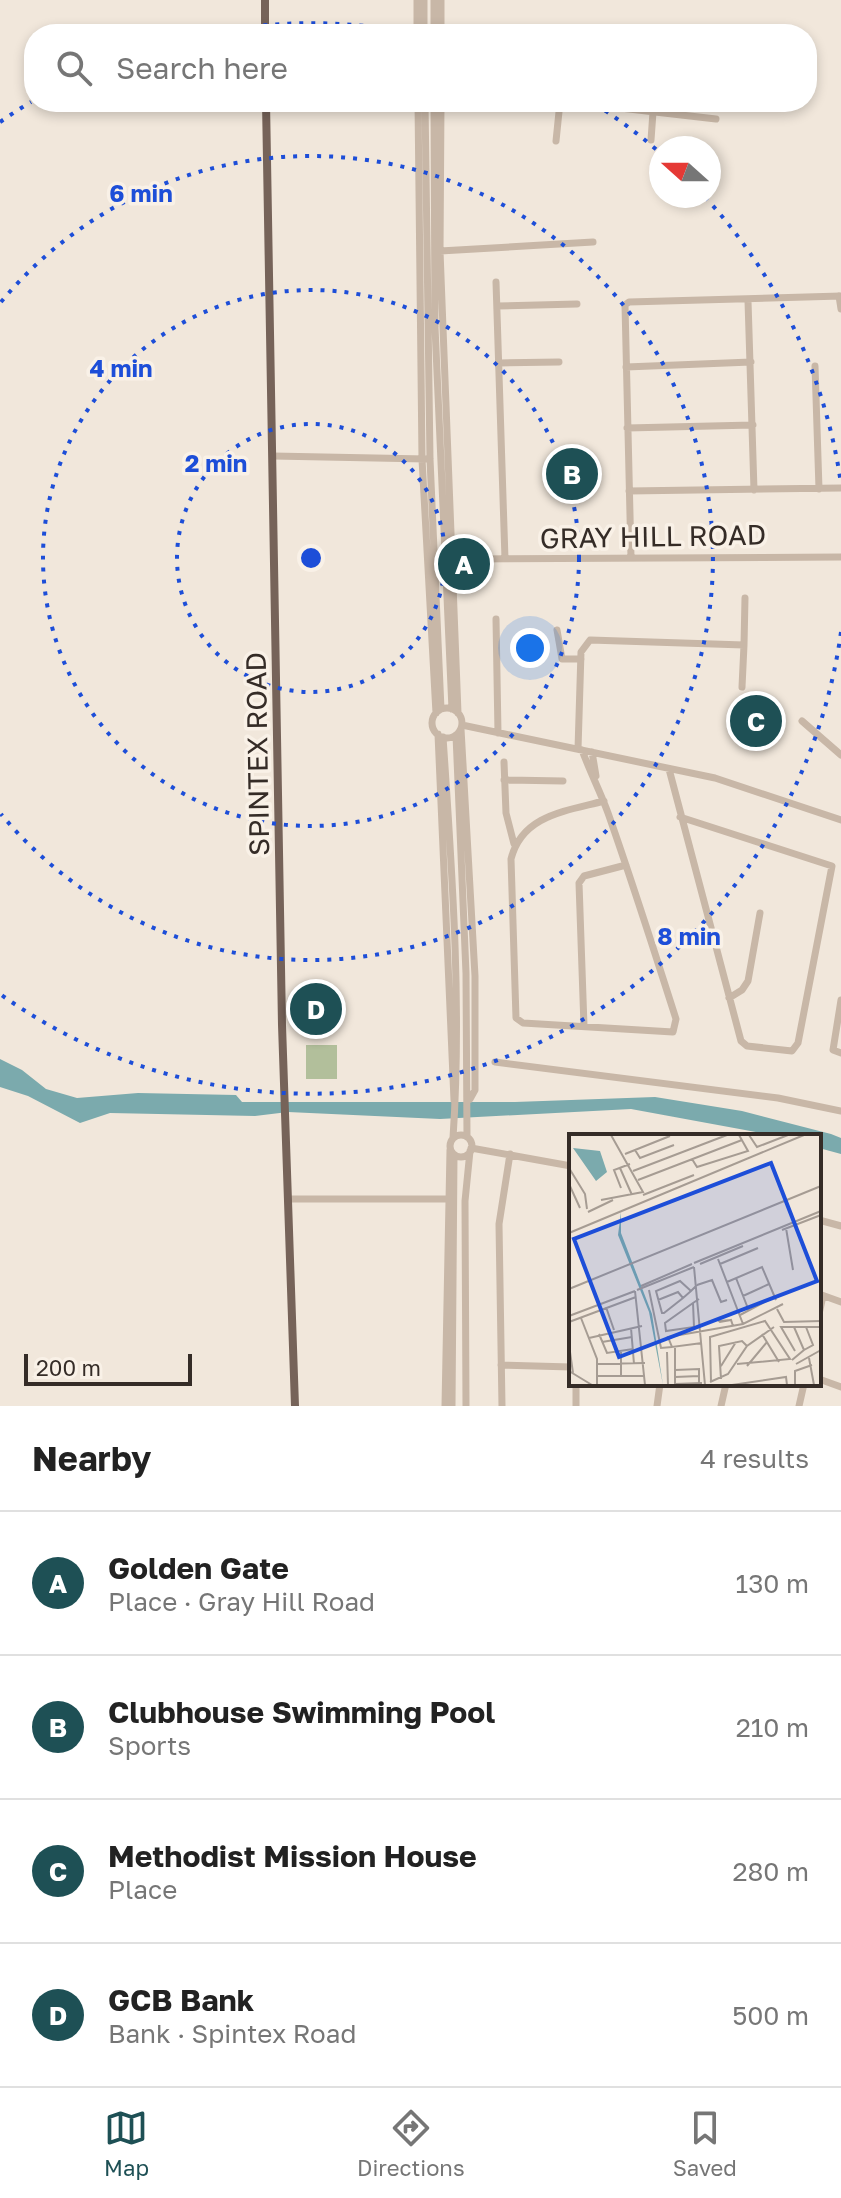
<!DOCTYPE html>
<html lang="en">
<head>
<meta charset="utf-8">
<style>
	:root { --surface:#fff; --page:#f2f2f2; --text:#222; --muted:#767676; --line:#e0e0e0; --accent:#1e5055 }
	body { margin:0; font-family:"Golos Text",sans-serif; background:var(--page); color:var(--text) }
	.compass { position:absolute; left:649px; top:136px; width:72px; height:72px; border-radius:50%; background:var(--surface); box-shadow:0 4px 12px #0003; rotate:291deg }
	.scale { position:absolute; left:24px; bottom:20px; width:168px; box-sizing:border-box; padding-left:8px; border:4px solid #352c27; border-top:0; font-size:22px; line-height:28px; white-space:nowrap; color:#352c27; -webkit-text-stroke:6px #f9f1e7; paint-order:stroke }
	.you { position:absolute; left:530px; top:648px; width:28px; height:28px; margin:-20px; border:6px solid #fff; border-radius:50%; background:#1a73e8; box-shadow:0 0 0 12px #1a73e833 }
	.badge { display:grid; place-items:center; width:52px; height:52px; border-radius:50%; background:var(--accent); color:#fff; font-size:26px; font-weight:700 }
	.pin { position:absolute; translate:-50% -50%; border:4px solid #fff; box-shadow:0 2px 8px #0006 }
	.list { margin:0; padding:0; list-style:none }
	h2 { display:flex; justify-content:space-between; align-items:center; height:104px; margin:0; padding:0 32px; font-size:34px }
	h2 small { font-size:26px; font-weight:400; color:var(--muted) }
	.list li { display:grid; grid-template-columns:52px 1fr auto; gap:24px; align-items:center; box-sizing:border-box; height:144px; padding:0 32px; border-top:2px solid var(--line) }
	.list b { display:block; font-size:30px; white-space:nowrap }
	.list p { margin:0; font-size:26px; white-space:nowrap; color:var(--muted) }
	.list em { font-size:26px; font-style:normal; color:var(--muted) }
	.icon { flex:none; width:44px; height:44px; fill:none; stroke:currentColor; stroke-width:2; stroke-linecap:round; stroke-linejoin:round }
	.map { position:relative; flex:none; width:841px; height:1406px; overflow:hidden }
	.search { position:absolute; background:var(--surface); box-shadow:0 4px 12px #0003; left:24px; right:24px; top:24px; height:88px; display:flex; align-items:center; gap:20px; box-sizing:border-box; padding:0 28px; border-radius:32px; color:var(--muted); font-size:30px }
	.sheet { height:680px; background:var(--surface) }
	nav { display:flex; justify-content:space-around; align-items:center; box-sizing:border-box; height:112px; border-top:2px solid var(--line); background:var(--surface); font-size:22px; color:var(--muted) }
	nav a { display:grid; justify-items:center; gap:4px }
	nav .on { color:var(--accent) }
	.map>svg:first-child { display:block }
	.green { fill:#b2bf9b }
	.water { fill:#7baaad }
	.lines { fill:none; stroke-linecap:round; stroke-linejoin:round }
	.minor { stroke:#c8b7a7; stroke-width:7 }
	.major { stroke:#766359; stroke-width:8 }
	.ring { fill:none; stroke:#1d4ed8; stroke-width:4; stroke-dasharray:4 8 }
	.labels { text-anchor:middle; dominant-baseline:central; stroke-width:7; stroke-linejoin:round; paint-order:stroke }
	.street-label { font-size:28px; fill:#352c27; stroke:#f9f1e7 }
	.inset-road { fill:none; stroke:#a69c93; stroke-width:2 }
	.view { fill:#1d4ed8; fill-opacity:0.15; stroke:#1d4ed8; stroke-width:4 }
	.inset-edge { fill:none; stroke:#352c27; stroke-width:4 }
	.centre { fill:#1d4ed8; stroke:#f9f1e7; stroke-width:4 }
	.ring-label { font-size:24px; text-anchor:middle; font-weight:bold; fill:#1d4ed8; stroke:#f9f1e7; stroke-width:7; stroke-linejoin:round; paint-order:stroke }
</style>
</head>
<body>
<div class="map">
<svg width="841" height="1406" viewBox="0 0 841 1406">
	<rect width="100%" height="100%" fill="#f1e7db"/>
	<!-- green -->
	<path class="green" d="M306 1045H337V1079H306Z"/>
	<!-- water -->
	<path class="water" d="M0 1059 22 1070 46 1089 77 1098 138 1093 236 1095 242 1102H515L655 1097 742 1111 831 1134 841 1138V1154L819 1148V1136H777L631 1109 440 1119 288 1112 255 1116 110 1113 80 1123 28 1096 0 1087Z"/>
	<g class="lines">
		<!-- minor -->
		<path class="minor" d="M417 0V34
			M424 0V34
			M434 34V0
			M441 34V0
			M418 102 422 459 436 713
			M425 102 430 459 441 709
			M434 102 435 327 452 709
			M441 102 440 251 458 713
			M568 102 716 119
			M651 140 653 112
			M556 141 560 102
			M440 251 593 242
			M496 282 505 559
			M839 296 841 309
			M748 301 754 490
			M497 306 577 304
			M500 363 559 362
			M815 366 819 489
			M626 367 751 362
			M627 428 753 425
			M273 456 426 459
			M629 491 841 488
			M631 557 625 305 629 302 841 296
			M466 559 841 557
			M496 619 498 733
			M557 630 562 659H581
			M742 687 744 645
			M432 723a15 15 0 1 1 30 0a15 15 0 1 1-30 0Z
			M802 721 841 755
			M462 725 715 778 841 820
			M461 729 475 976V1090L470 1099
			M438 734 454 1100
			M456 735 466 973 467 1137
			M443 737C452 871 462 1005 453 1138
			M578 749 581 652 590 640 744 645 745 598
			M582 750C590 772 600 791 608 813 632 881 654 950 676 1019L673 1032 523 1023 516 1018 511 859C522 815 566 811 604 801
			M592 752 596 776
			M504 762 506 813 514 844
			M669 769 741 1041 747 1046 792 1051 798 1043 832 866 680 817
			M504 780 563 781
			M729 998 742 990 748 981 760 913
			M841 1000 833 1050 841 1053
			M584 1026 579 883 584 876 626 865
			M495 1062 778 1098 841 1111
			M450 1146a11 11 0 1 1 22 0a11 11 0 1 1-22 0Z
			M471 1148 571 1166
			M288 1199H448
			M819 1220 841 1226
			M819 1294 841 1302
			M819 1314 823 1296
			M501 1365 571 1367
			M819 1379 841 1387
			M445 1406 450 1150
			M452 1406 454 1155
			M466 1406 465 1201 470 1151
			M502 1406 499 1224 510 1154
			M576 1406V1384
			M657 1406 660 1384
			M721 1406 726 1384
			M799 1406 804 1384"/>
		<!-- major -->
		<path class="major" d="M265 0V34
			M266 102 282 1025 295 1406"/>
	</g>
	<!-- distance rings -->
	<g class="ring">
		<circle cx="311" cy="558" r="134"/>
		<circle cx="311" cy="558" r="268"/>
		<path d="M1 302A402 402 0 1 1 1 814"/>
		<path d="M841 632A535 535 0 0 1 0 994M0 122A535 535 0 0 1 31 102M204 34A535 535 0 0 1 418 34M595 104A535 535 0 0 1 658 151M705 197A535 535 0 0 1 841 484"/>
	</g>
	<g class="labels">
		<!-- street labels -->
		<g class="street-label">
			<text transform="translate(653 536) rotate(-1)">GRAY HILL ROAD</text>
			<text transform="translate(257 754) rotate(-91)">SPINTEX ROAD</text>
		</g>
	</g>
	<!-- overview -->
	<g transform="translate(569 1134)">
		<rect width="252" height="252" fill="#f1e7db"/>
		<path d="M4 14 31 17 38 38 27 47ZM52 78V99L83 180 94 251 80 178 49 101Z" fill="#7baaad"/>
		<path class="inset-road" d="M180 1 188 13 219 1M66 16 71 24 105 11M56 20 101 2M123 25 128 33 179 17 170 1M0 34 16 60 18 75M51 34 63 61M64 37 158 1M69 46 173 6M0 50 11 74M52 54 45 36 61 30M74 61 125 41M32 66 74 58 42 1M19 78 44 66M217 94 224 136M213 96 252 81M0 99 235 1M149 125 174 190M125 129 252 77M131 130 174 112M151 130 189 114M125 133 136 251M167 144 180 177M158 148 193 133 207 166M128 151 143 146 152 168 158 166M72 152 123 130M0 155 252 52M68 156 125 133M80 156 92 214 103 213M66 157 76 251M122 157 111 147 87 157 93 179H95L114 164 122 157 128 151M174 162 200 150M89 166 109 158 114 164M124 169 125 193 97 197 96 189 124 169 130 165M37 173 45 196M208 175 215 188 252 187M171 181 205 163M0 182 66 157M12 184 28 225V251M162 186 150 187 151 188 162 186 164 192M0 188 67 163M62 194 65 230M30 200 38 219 64 215M193 200 210 228M20 204 73 192M33 208 63 203M133 209 103 213 99 203 174 190 214 170M0 211 4 239M235 216 244 211 237 193M52 217V242M226 217 212 193H252M98 218 99 251M240 224 245 251M223 226 235 216 225 193M29 230 76 229M227 230 252 216M152 232 167 208M178 232 198 208M106 236 130 235V251M0 237 23 251M29 242H76M106 243 130 242M152 245 150 212 173 207 178 212M141 248 159 240 178 212 205 193M142 248 141 203 196 187 221 225 168 230M106 250 133 249M106 251V214M163 251 217 243 218 251M226 251V237L243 231"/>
		<path class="view" d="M202 29 248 147 50 223 5 105Z"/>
		<rect width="252" height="252" class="inset-edge"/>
	</g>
	<circle cx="311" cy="558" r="12" class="centre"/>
	<g class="ring-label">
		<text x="141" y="202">6 min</text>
		<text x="121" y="377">4 min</text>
		<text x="216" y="472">2 min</text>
		<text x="689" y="945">8 min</text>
	</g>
</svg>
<svg class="compass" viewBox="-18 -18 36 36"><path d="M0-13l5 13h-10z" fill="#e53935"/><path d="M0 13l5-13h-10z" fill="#767676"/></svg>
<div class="scale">200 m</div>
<div class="you"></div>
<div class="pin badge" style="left:464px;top:564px">A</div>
<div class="pin badge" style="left:572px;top:474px">B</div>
<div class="pin badge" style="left:756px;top:721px">C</div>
<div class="pin badge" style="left:316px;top:1009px">D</div>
<div class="search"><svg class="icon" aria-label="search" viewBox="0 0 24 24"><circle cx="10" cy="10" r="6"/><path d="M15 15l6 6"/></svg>Search here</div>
</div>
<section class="sheet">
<h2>Nearby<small>4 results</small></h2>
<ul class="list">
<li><span class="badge">A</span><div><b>Golden Gate</b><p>Place · Gray Hill Road</p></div><em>130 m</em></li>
<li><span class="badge">B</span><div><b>Clubhouse Swimming Pool</b><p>Sports</p></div><em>210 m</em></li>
<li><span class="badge">C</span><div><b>Methodist Mission House</b><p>Place</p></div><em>280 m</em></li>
<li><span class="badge">D</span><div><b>GCB Bank</b><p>Bank · Spintex Road</p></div><em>500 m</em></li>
</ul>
</section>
<nav>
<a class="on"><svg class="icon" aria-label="map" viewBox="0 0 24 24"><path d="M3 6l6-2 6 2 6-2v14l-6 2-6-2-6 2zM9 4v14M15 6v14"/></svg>Map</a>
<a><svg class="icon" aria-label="directions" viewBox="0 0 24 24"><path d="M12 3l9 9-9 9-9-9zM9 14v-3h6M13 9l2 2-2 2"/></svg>Directions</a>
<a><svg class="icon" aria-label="saved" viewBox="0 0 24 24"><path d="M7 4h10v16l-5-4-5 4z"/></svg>Saved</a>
</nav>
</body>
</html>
